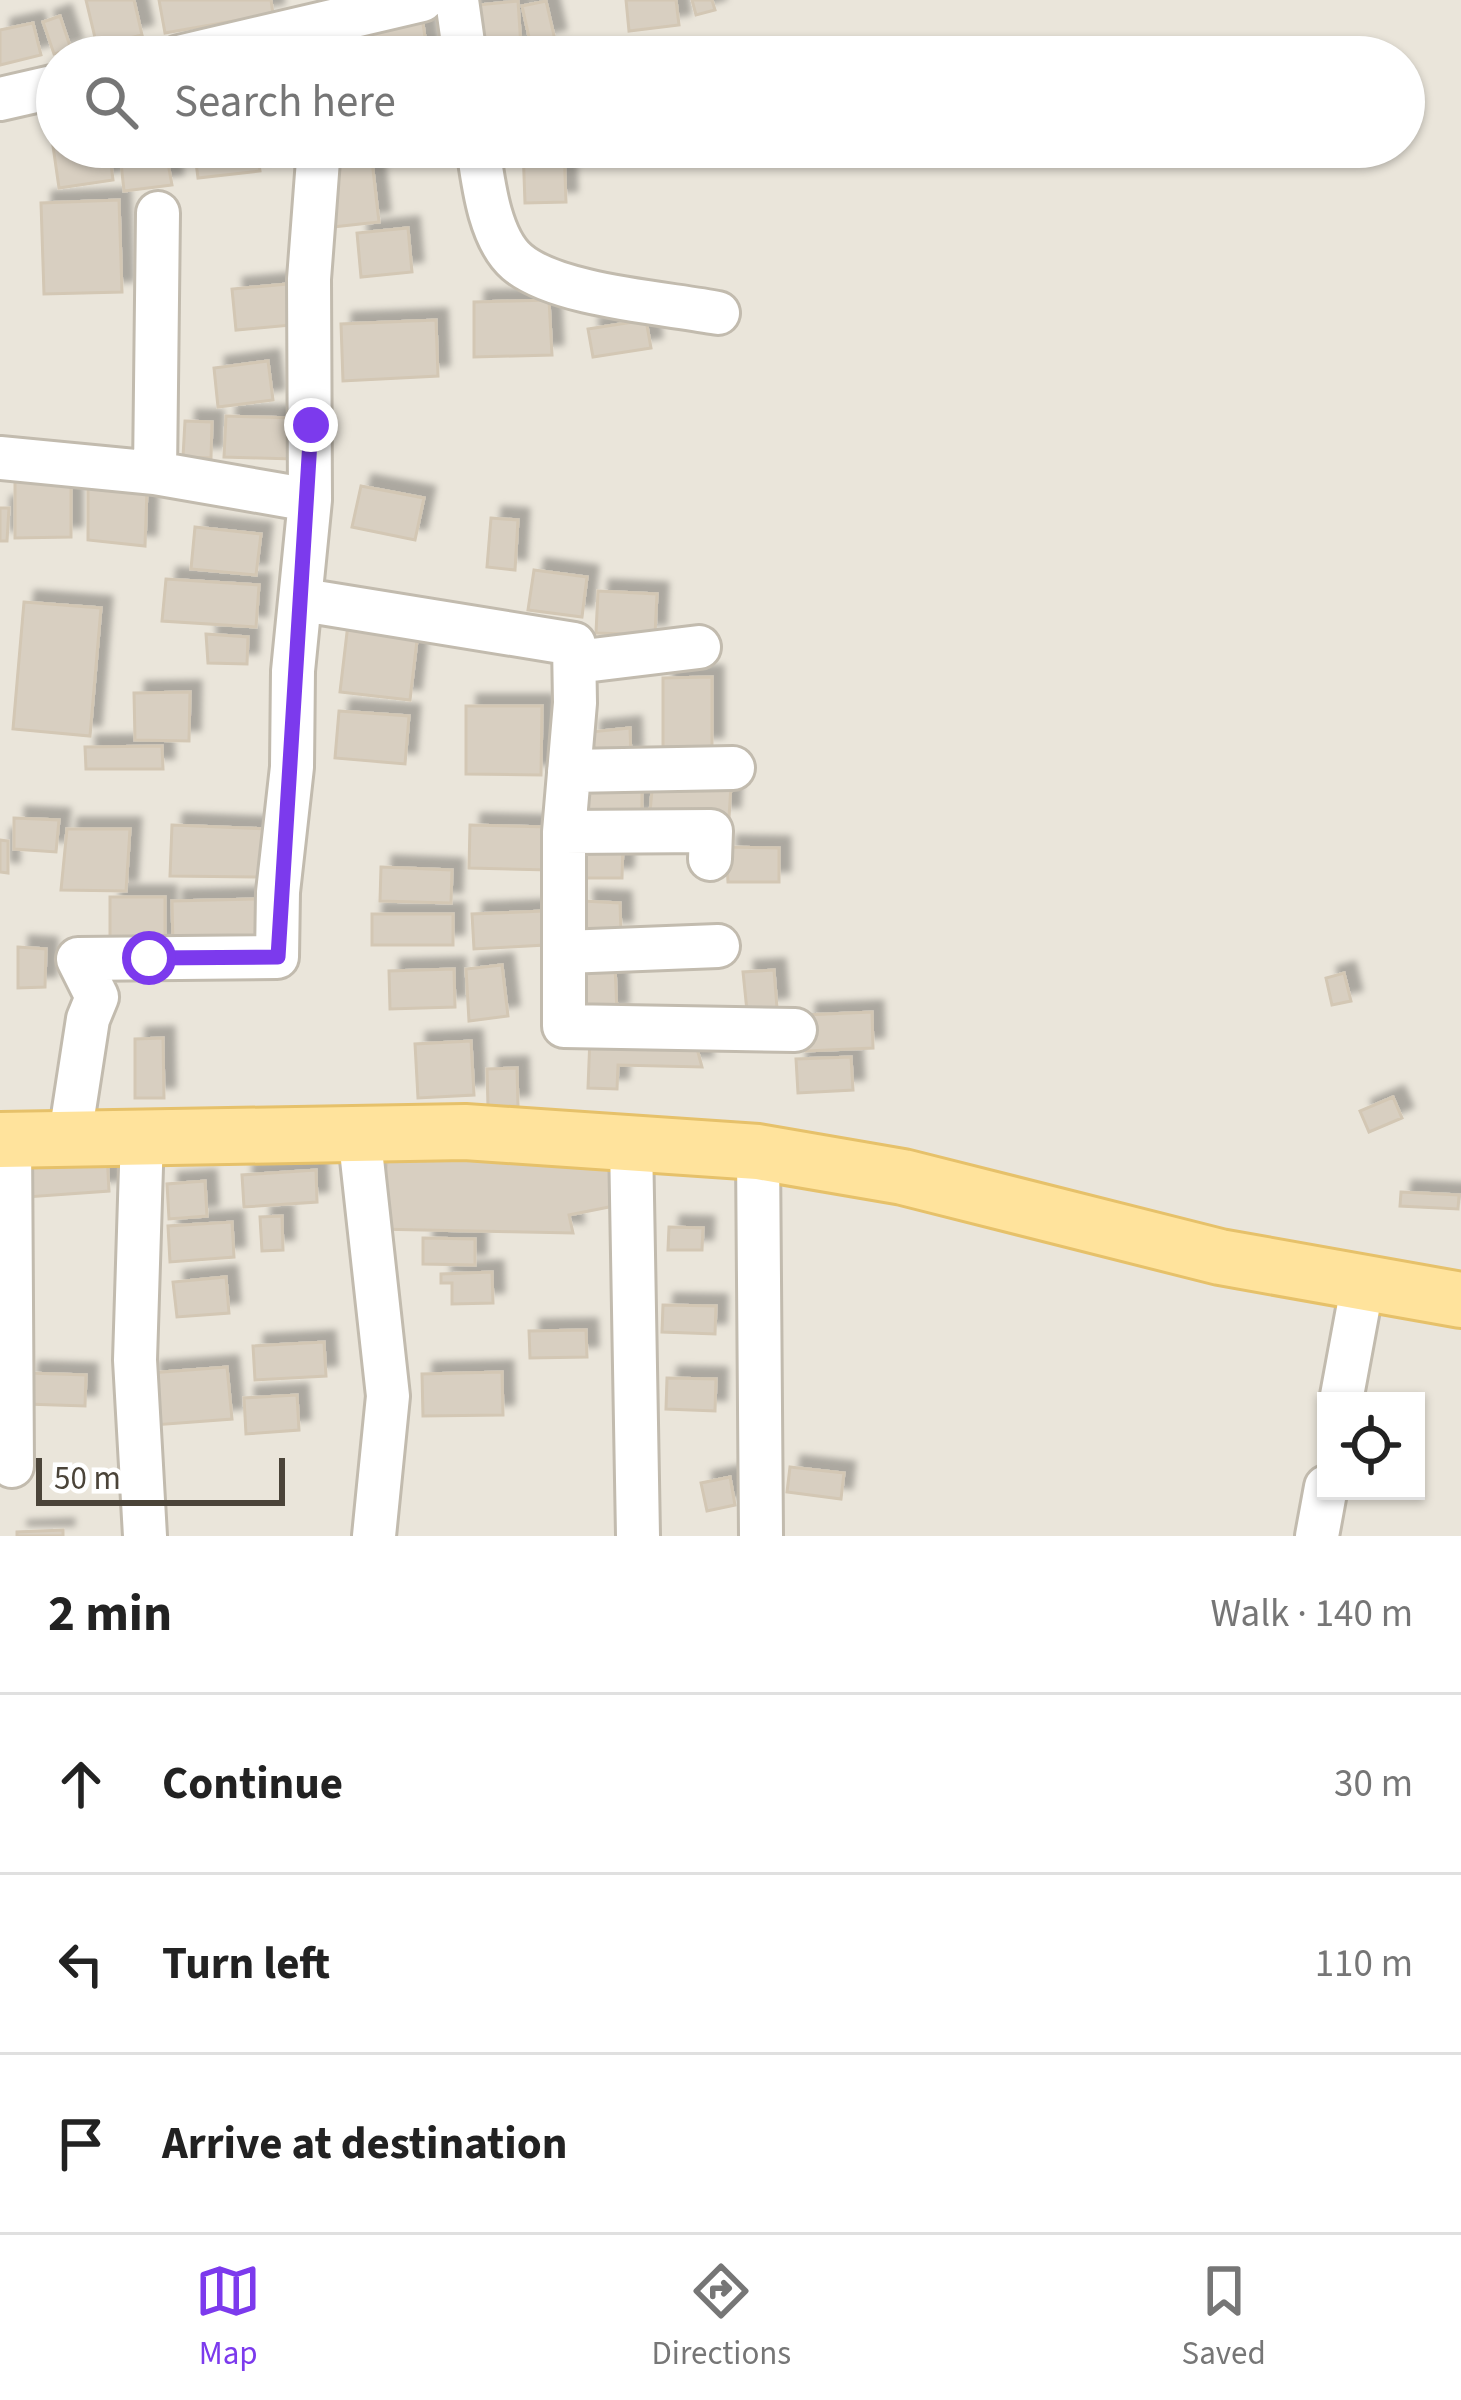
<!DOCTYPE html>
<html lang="en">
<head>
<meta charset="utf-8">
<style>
	:root { --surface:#fff; --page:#f2f2f2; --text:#222; --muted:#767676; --line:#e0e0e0; --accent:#7c3aed }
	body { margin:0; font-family:"Source Sans 3",sans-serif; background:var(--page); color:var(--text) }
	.controls { position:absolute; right:36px; bottom:36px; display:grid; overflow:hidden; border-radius:0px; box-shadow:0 3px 9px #0004 }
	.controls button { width:108px; height:108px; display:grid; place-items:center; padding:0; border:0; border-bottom:3px solid var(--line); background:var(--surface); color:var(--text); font:60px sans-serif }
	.scale { position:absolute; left:36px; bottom:30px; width:249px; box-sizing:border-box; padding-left:12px; border:6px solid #4b4439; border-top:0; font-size:33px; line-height:42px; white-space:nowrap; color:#4b4439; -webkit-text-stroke:9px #fff; paint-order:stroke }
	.stop { position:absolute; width:36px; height:36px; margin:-27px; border:9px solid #7c3aed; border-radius:50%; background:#fff }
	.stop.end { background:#7c3aed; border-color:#fff; box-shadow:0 3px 12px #0008 }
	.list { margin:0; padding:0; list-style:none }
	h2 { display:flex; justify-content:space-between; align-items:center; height:156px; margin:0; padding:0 48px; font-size:51px }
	h2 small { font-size:39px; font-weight:400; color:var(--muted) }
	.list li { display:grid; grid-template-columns:78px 1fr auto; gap:36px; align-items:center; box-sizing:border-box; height:180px; padding:0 48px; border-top:3px solid var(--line) }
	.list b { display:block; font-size:45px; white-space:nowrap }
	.list em { font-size:39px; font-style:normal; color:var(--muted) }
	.icon { flex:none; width:66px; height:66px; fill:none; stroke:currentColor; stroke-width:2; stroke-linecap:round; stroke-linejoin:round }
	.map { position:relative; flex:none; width:1461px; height:1536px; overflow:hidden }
	.search { position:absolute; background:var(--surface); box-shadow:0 3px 9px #0004; left:36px; right:36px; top:36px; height:132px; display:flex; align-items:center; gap:30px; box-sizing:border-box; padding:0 42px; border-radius:66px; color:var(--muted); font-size:45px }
	.sheet { height:696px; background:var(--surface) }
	nav { display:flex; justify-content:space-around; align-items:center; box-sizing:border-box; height:168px; border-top:3px solid var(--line); background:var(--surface); font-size:33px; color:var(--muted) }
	nav a { display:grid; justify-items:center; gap:6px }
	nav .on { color:var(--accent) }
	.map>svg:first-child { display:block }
	.residential { fill:#eae5da; fill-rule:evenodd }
	.building { fill:#d8cfc1; stroke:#d3c7b4; stroke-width:3; filter:url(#shadow) }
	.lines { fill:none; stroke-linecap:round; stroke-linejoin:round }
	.minor-casing { stroke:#c2bbae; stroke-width:48 }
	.major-casing { stroke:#e6c16a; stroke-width:60 }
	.minor { stroke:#fff; stroke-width:42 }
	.major { stroke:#ffe39c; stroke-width:54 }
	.route { stroke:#7c3aed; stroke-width:15 }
</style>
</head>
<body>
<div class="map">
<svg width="1461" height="1536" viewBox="0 0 1461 1536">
	<defs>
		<filter id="shadow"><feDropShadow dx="11" dy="-11" stdDeviation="3" flood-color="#0004"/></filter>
	</defs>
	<rect width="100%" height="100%" fill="#f6f3ec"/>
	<!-- residential -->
	<path class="residential" d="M0 0H1461V1536H0ZM57 57H1404V147H57ZM1326 1401H1416V1491H1326Z"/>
	<!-- building -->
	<path class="building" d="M86 0H134L142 35 97 46Z
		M159 0H271L273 14 165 33Z
		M626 0H676L679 25 629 31Z
		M692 0H712L715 10 696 15Z
		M518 1 521 47 473 52 468 6Z
		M546 1 555 40 531 46 522 6Z
		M60 16 71 49 54 54 43 22Z
		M422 17 428 57H365L361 27Z
		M33 23 41 55 0 65V30Z
		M353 28 360 57H320L317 36Z
		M51 132H57V147H109L113 180 59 188Z
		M194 147H257L260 171 198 178Z
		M523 147H564L566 202 525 203Z
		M167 158 172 185 124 191 121 163Z
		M372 161 379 222 314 229 305 167Z
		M119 200 122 292 44 294 41 203Z
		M408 228 412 272 361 277 357 233Z
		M288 284 292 325 236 330 232 289Z
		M549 300 552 355 474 357V302Z
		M436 320 438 376 343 381 341 324Z
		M646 320 651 348 593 357 588 329Z
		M268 361 273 400 218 407 214 368Z
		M226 416 294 418 293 459 224 457Z
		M185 421 212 422 211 458 183 457Z
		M71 479V537L15 538V480Z
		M88 481 147 489 145 546 88 540Z
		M361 486 424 498 415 540 352 527Z
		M0 508H9L7 541H0Z
		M491 518 518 520 515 570 487 567Z
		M195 527 261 534 256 575 191 569Z
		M534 570 587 577 582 617 528 610Z
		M166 579 259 585 256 627 162 621Z
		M598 591 657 594 655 635 596 633Z
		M24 602 101 608 90 736 13 729Z
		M348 624 418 632 410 700 340 692Z
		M206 634 248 637 247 664 208 663Z
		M712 677V748H663V678Z
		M190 692 189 741 135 740 134 693Z
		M466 706H542L541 775 466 774Z
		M339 711 409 716 405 764 335 758Z
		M630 728 631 758 591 760 590 732Z
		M162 746 163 769H86L85 747Z
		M653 779 731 785 729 818 650 812Z
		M642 782V820L585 819V785Z
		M14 818 59 820 56 852 14 849Z
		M172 825 269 829 266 877 170 876Z
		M470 825 549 827 548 870 469 868Z
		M67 829H130L126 891 61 890Z
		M0 840 8 841V873L0 872Z
		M579 844H623L622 878H578Z
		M726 847 779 848V882H728Z
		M381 867 452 870 451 903 380 901Z
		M110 897H165V947L110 946Z
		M258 899 259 944 173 946 172 901Z
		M583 901 620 903 621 932H585Z
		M544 911 545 945 474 949 472 914Z
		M372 914H453V945H372Z
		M18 947 46 949 45 987 18 988Z
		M581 964H615L617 1014 582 1016Z
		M502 965 508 1016 469 1021 466 969Z
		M454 969 455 1007 390 1009 389 971Z
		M774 970 777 1008 747 1011 743 972Z
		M1344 973 1351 1001 1332 1005 1326 978Z
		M872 1012 873 1048 806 1051 805 1015Z
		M590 1037 695 1041 702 1067 618 1065 617 1089 588 1088Z
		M163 1038 164 1098H135V1039Z
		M471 1041 474 1095 418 1098 415 1044Z
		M851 1057 853 1090 798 1093 796 1059Z
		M517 1068 518 1106 488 1107 487 1069Z
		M1393 1097 1402 1118 1369 1132 1360 1111Z
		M107 1153 109 1191 27 1197 24 1159Z
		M388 1157H615L619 1205 569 1215 573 1233 375 1229Z
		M316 1170 317 1202 244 1207 242 1175Z
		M205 1181 207 1216 169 1219 167 1184Z
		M1401 1192 1459 1195 1458 1209 1400 1206Z
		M282 1216 283 1250 262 1251 260 1217Z
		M232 1222 234 1257 170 1262 168 1226Z
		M669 1227 703 1228 702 1250H668Z
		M423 1238 475 1239V1265L423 1264Z
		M492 1272 493 1303 452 1304V1283H441V1274Z
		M226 1277 229 1313 177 1317 173 1282Z
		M663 1305 716 1306 715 1334 662 1332Z
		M586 1330 587 1357 530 1358 529 1331Z
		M324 1342 326 1376 255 1380 253 1346Z
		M227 1367 232 1419 154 1425 150 1373Z
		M502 1372 503 1415 423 1416 422 1374Z
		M28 1373 86 1375 85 1406 26 1404Z
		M667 1378 716 1379 715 1411 666 1409Z
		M297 1395 299 1430 246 1434 244 1398Z
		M790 1467 844 1473 841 1499 787 1492Z
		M730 1477 735 1505 707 1511 701 1483Z
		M63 1530V1536H17V1532Z"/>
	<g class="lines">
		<!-- minor casing -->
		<g class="minor-casing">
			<path id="minor" d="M457 0 465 57
				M179 57 422 0
				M0 99 57 86
				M478 147C483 181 489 238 517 262 557 296 666 303 718 313
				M0 458 155 473 310 500
				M155 473 158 213
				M303 600 574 644 575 703 564 832V1026L795 1030
				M576 662 699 647
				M569 771 733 768
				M564 832 711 831 710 859
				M565 952 718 946
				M359 1132 388 1396 374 1536
				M142 1135 135 1360 145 1536
				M70 1136 88 1019 97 997 78 959 277 957 278 892 292 767 293 671 310 500 309 279 319 147
				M10 1140 12 1466
				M631 1141 638 1536
				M758 1152 761 1536
				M1341 1401 1363 1282
				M1317 1536 1326 1487"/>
		</g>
		<!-- major casing -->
		<g class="major-casing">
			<path id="major" d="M0 1140 465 1132 758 1152 903 1177 1220 1257 1461 1300"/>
		</g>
		<!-- minor -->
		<use href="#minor" class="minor"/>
		<!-- major -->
		<use href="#major" class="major"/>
	</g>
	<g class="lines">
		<!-- route -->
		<path class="route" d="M149 958 278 957 311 425"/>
	</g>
</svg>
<div class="controls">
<button><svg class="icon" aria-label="locate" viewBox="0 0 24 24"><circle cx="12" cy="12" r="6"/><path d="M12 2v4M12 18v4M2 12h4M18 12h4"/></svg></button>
</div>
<div class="scale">50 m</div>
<div class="stop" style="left:149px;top:958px"></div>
<div class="stop end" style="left:311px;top:425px"></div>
<div class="search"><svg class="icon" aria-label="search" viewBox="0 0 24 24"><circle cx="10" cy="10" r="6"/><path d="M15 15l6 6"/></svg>Search here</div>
</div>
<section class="sheet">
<h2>2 min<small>Walk · 140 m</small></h2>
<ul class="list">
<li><svg class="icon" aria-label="ahead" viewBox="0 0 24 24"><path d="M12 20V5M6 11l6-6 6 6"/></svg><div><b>Continue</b></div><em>30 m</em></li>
<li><svg class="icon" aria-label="left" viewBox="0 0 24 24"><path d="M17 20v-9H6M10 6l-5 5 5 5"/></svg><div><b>Turn left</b></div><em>110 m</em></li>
<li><svg class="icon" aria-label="arrive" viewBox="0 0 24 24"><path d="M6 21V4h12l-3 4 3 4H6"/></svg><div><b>Arrive at destination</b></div></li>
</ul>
</section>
<nav>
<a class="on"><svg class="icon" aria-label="map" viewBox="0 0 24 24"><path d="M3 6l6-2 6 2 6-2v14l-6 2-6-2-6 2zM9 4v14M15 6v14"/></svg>Map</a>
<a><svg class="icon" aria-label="directions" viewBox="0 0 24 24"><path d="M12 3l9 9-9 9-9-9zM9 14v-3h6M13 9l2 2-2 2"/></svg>Directions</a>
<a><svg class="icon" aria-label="saved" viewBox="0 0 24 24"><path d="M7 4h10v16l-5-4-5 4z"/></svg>Saved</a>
</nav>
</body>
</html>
